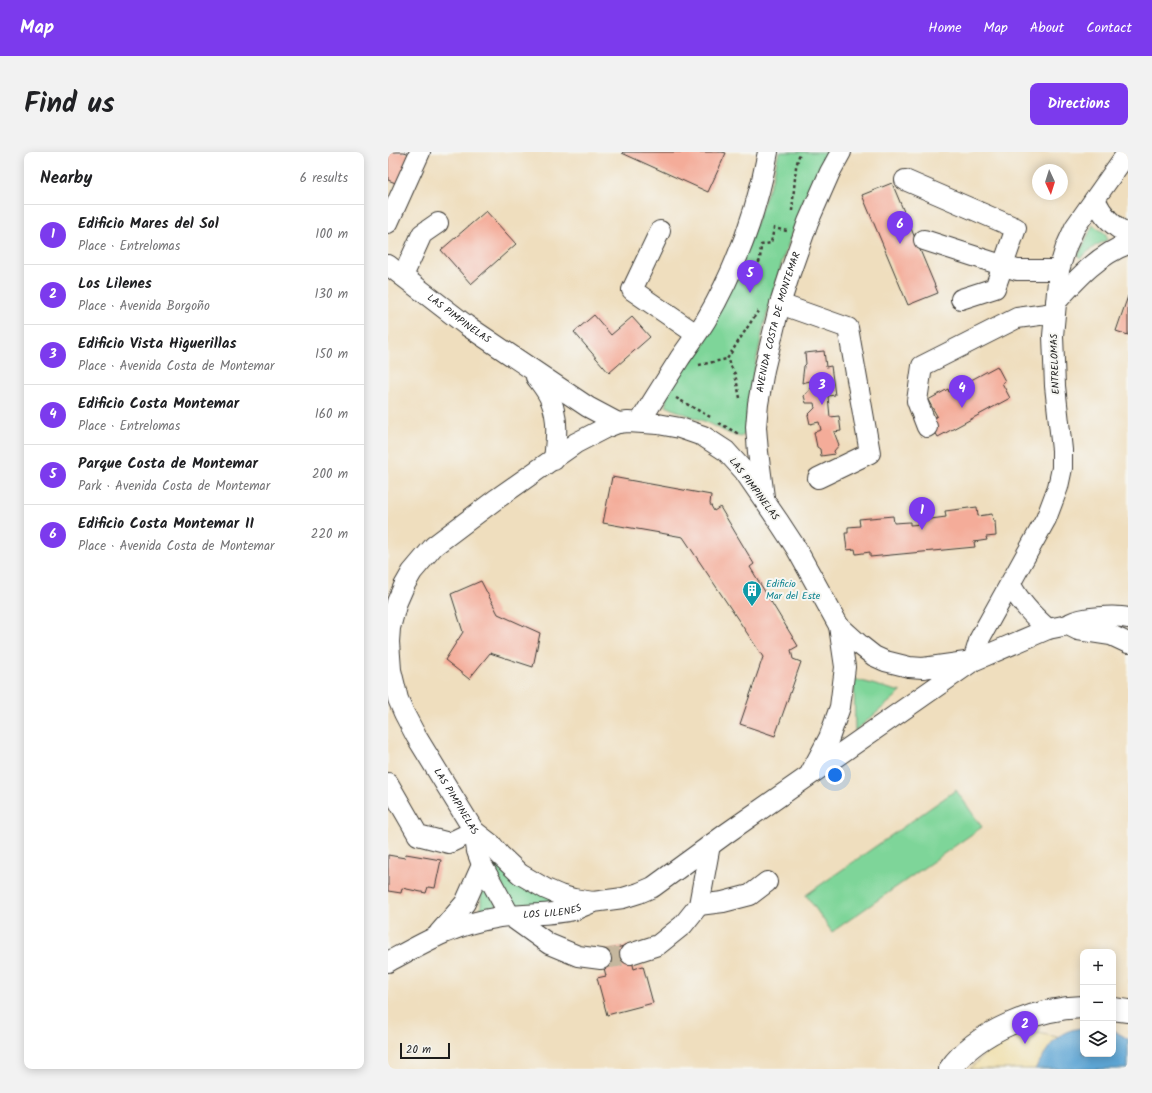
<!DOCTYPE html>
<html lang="en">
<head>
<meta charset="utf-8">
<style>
	:root { --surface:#fff; --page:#f2f2f2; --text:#202124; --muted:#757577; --line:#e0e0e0; --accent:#7c3aed }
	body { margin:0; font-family:Kalam,sans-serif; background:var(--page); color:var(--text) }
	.controls { position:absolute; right:12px; bottom:12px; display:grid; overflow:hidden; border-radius:8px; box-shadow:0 2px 10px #0003 }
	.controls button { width:36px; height:36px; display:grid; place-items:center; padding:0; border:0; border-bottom:1px solid var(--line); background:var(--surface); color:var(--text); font:20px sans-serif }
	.compass { position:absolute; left:644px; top:12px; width:36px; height:36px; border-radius:50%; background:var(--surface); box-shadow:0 2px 10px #0003; rotate:176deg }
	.scale { position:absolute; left:12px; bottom:10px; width:50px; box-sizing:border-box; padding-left:4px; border:2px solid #1c1c1c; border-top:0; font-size:11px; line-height:14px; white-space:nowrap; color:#1c1c1c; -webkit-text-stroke:3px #f6f6f2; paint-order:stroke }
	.you { position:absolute; left:447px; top:623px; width:14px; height:14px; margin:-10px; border:3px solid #fff; border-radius:50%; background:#1a73e8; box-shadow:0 0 0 6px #1a73e833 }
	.badge { display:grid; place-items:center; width:26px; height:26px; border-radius:50%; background:var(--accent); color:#fff; font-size:13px; font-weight:700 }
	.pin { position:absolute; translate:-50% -33px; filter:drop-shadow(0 1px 2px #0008) }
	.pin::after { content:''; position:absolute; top:21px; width:14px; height:12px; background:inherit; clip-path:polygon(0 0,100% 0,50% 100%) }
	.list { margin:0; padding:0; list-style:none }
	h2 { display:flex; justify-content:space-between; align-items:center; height:52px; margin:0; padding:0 16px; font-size:17px }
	h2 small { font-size:13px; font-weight:400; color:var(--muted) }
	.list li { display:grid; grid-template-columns:26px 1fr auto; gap:12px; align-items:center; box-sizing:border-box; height:60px; padding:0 16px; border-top:1px solid var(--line) }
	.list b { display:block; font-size:15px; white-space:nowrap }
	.list p { margin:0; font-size:13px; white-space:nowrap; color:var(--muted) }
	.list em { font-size:13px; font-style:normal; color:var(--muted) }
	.icon { flex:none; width:22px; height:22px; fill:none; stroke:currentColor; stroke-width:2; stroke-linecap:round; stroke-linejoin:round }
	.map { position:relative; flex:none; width:740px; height:917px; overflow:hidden; border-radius:8px }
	header { display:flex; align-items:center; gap:24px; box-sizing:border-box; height:56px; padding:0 20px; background:var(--accent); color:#fff }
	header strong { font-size:19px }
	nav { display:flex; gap:22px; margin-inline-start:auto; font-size:14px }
	.intro { display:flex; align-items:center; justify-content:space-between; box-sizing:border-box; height:96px; padding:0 24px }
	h1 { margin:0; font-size:28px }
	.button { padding:10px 18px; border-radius:8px; background:var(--accent); color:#fff; font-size:14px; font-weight:700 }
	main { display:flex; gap:24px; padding:0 24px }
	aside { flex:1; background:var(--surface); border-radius:8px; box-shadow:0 2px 10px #0003 }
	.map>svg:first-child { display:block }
	.green { fill:#7ed599; stroke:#4d785a }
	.sand { fill:#eeda9e; stroke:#857b5d }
	.water { fill:#5da5d4; stroke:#3c6078 }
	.building { fill:#f4ac99 }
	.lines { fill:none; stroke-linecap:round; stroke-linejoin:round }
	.minor-tunnel { stroke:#c5b79e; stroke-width:20; stroke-dasharray:20 10; stroke-linecap:butt }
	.minor-casing { stroke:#3c3934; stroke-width:22 }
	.major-casing { stroke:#3c3934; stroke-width:24 }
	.path { stroke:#3c3934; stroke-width:2.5; stroke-dasharray:3 3; stroke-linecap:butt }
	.minor { stroke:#fff; stroke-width:20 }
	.major { stroke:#fff; stroke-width:22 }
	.labels { text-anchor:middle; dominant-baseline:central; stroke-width:4; stroke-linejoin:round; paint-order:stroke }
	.street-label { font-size:10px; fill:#1c1c1c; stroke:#f6f6f2 }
	.culture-label { font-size:10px; fill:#0d838f; stroke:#f6f6f2; text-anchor:start }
</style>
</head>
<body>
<header>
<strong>Map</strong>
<nav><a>Home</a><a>Map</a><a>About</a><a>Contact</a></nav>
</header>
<div class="intro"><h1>Find us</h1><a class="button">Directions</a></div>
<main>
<aside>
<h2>Nearby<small>6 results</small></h2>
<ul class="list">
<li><span class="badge">1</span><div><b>Edificio Mares del Sol</b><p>Place · Entrelomas</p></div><em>100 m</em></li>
<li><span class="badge">2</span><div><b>Los Lilenes</b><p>Place · Avenida Borgoño</p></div><em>130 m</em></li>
<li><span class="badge">3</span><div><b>Edificio Vista Higuerillas</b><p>Place · Avenida Costa de Montemar</p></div><em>150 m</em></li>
<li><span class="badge">4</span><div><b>Edificio Costa Montemar</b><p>Place · Entrelomas</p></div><em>160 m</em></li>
<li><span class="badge">5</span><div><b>Parque Costa de Montemar</b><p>Park · Avenida Costa de Montemar</p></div><em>200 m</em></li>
<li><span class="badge">6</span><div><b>Edificio Costa Montemar II</b><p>Place · Avenida Costa de Montemar</p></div><em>220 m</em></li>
</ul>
</aside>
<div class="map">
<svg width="740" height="917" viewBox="0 0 740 917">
	<rect width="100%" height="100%" fill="#f6f6f2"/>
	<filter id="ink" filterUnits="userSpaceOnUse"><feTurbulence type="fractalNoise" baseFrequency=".025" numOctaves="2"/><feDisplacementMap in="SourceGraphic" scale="8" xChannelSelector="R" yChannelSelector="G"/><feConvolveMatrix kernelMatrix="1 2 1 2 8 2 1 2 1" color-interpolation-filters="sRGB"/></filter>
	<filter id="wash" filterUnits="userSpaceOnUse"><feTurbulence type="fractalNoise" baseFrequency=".012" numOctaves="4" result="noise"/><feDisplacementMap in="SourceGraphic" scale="16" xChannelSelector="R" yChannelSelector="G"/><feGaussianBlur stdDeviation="0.9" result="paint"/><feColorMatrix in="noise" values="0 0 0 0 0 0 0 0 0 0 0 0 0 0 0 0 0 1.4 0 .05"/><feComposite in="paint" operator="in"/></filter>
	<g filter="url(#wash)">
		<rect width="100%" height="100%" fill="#efdebe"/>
		<!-- green -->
		<path class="green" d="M391 0H441L418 42 394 110 376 173 360 248 359 273 358 281 353 285C337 282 328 273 313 268 301 263 290 260 278 254V239L316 192 356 104 385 25Z
			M705 73 718 82 719 88 707 94 692 106 690 104Z
			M466 527 513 540 467 579Z
			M568 638 594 675 444 780 418 743Z
			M96 699 191 752 132 757 124 751Z
			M93 726 110 756 93 760Z"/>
		<!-- sand -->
		<path class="sand" d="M651 881 669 885 647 917H582L599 900 625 884Z"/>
		<!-- water -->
		<path class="water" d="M695 876V902H725V878L740 887V917H647C661 896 667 878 695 876Z"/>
		<g id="blocks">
			<!-- building -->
			<path class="building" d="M0 0H16L22 2 10 32 0 28Z
				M235 0H334L338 1 320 40 234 1Z
				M504 31 550 141 520 153 474 43Z
				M98 59 128 92 83 132 53 98Z
				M740 144V183L728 179Z
				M206 163 223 183 244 165 262 185 221 221 186 180Z
				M436 199 438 215 443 214 447 243 440 244 442 265 451 264 453 279 446 280 451 293 446 299 447 302 433 304 432 297 429 295 426 280 433 278 431 270 422 272 420 263 427 256 426 251H418L416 244 423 236 422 229 414 231 416 214 418 212 417 201Z
				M609 214 617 229 614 231 622 246 550 285 541 269 549 264 540 248 560 237 561 240Z
				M224 325 323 343 322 352 326 359 332 355 366 412 362 415 410 494 403 498 405 507 413 510 387 584 352 572 375 505 295 385 215 371Z
				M589 355 590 364 604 362 605 369H607L608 384 598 385 599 388 586 390 587 395 482 405V400L468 402 467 397 459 398 457 381H460V375L472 374 471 367 505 364 506 371 522 370V373L535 372V368L558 365 557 359Z
				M93 429 110 462 152 481 145 515 102 501 81 527 57 508 75 480 63 442Z
				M18 702 53 708 47 736 40 735 38 741 14 736 13 741 0 739V703L17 706Z
				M240 793 246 817 255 814 265 851 219 863 209 826 218 824 212 800Z"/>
		</g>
	</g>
	<g filter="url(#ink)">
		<use href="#blocks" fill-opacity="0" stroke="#3c3934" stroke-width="1"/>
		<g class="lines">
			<!-- minor-tunnel -->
			<path class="minor-tunnel" d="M213 807 229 805 242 802"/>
			<!-- minor casing -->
			<g class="minor-casing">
				<g id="minor">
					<path d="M517 28 628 76 607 136 573 147"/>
					<path d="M707 47C714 63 724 74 740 82"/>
					<path d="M0 71 32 0"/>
					<path d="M272 79 244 138 308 182"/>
					<path d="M536 88 629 118H671"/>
					<path id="s1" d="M0 113 78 173 200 255 230 271"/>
					<path d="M15 124 34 82 50 71"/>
					<path d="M668 150C688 128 711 102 740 92"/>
					<path d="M392 152 460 176 482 301 430 326"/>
					<path d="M148 225C153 232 160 240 163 249 171 268 168 288 166 308"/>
					<path d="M252 270C265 248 279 227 292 206 301 193 310 181 318 168 348 117 369 58 380 0"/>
					<path d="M539 275 529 249 534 214 629 166 666 161"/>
					<path id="s2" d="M376 345 370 300 368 275 370 252 376 218 392 152 402 121 420 70 442 20 453 0"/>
					<path d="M623 433C632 451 645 464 660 477"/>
					<path d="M683 471C694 465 727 463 740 466"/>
					<path id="s3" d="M585 509 535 516 521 515 497 509 486 504 472 493 451 474 408 396 391 370 356 319 338 299 315 284 292 276 270 272 240 270 230 271 217 276 188 291 107 348 46 394 24 420 16 434 9 450 2 476 1 490 3 518 10 547 16 561 28 584 86 679 104 693 112 703 132 722 158 737 172 743 186 747 205 750 235 746 251 741 265 735 339 681 585 509 660 477 680 473 690 478 723 483 740 491"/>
					<path d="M585 509 592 486 658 367 670 335 674 316V298L667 234 665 184 671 118 678 95 687 75 740 0"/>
					<path d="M423 620 441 586 452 555 457 515 451 474"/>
					<path d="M0 631 30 683 61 691 86 679"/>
					<path d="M86 679 89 699 94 713 122 764 161 792 190 804 213 807"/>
					<path d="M311 753 335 750 362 743 379 730"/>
					<path d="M51 781 77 751 94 713"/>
					<path d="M242 802 270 793 295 773 311 753 322 693"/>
					<path id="s4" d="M0 810C35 791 67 772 107 766 133 761 160 764 186 758 192 756 197 753 203 751"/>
				</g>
			</g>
			<!-- major casing -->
			<g class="major-casing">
				<path id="major" d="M725 857 740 859
					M562 917C589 879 649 856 695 855"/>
			</g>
			<!-- path -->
			<path class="path" d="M404 59 408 15 412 0
				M359 132 372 108 373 93 383 91 386 76 399 79
				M311 213 339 207
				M288 246 324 266
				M352 246 347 222 339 207 370 159
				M331 271 349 281V279"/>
			<!-- minor -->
			<use href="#minor" class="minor"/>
			<!-- major -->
			<use href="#major" class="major"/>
		</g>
	</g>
	<!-- icons -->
	<defs>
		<g id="building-pin" transform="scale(1)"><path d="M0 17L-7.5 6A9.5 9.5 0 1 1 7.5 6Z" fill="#0f9aa8" stroke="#f6f6f2"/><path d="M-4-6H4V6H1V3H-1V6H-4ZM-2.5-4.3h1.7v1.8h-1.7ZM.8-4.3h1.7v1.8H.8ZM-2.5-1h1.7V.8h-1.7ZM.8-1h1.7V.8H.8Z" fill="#fff"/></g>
	</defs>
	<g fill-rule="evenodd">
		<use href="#building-pin" x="364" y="438"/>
	</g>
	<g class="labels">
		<!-- street labels -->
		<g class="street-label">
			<text stroke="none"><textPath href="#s1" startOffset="89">LAS PIMPINELAS</textPath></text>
			<text stroke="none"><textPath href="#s2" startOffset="178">AVENIDA COSTA DE MONTEMAR</textPath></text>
			<text transform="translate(667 212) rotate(-92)">ENTRELOMAS</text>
			<text transform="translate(366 337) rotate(53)">LAS PIMPINELAS</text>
			<text stroke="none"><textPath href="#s3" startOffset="977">LAS PIMPINELAS</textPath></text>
			<text stroke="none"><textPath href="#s4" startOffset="174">LOS LILENES</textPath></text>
		</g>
		<!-- culture labels -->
		<g class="culture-label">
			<text x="378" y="432">Edificio<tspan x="378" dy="12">Mar del Este</tspan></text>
		</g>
	</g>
</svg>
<div class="controls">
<button>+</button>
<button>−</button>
<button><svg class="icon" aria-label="layers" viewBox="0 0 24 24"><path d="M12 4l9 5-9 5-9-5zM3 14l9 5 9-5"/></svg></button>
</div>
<svg class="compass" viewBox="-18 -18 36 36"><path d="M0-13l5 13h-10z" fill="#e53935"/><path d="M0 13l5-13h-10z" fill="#757577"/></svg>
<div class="scale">20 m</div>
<div class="you"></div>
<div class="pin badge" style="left:534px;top:378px">1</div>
<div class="pin badge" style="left:637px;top:892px">2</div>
<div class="pin badge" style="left:434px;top:253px">3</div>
<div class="pin badge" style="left:574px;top:256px">4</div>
<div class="pin badge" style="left:362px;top:141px">5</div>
<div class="pin badge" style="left:512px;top:92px">6</div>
</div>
</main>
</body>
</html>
